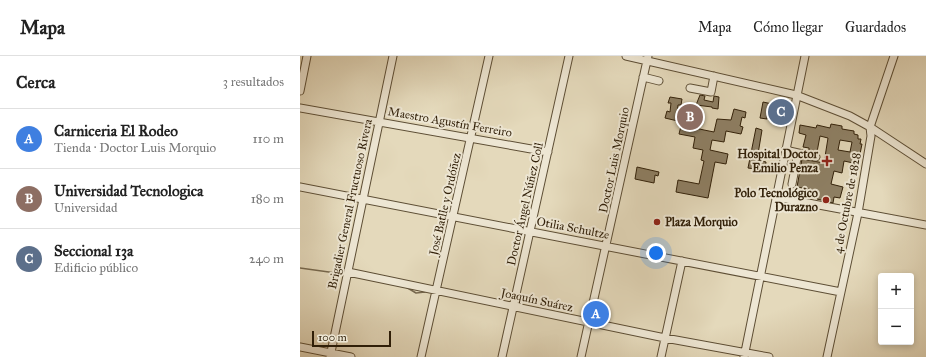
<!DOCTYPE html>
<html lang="es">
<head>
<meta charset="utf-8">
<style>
	:root { --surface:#fff; --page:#f6f6f6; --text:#222; --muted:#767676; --line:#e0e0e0; --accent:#8f2418 }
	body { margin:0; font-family:"IM FELL Great Primer",serif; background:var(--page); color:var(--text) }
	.controls { position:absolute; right:12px; bottom:12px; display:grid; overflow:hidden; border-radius:4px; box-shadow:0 2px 6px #0003 }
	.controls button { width:36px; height:36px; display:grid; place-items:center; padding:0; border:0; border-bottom:1px solid var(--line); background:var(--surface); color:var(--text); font:20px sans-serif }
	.scale { position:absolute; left:12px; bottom:10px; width:79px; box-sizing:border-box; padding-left:4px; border:2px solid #301f08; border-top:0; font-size:11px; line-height:14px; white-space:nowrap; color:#301f08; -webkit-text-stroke:3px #ede6d3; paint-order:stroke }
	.you { position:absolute; left:356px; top:197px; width:14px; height:14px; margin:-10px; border:3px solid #fff; border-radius:50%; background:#1a73e8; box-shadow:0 0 0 6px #1a73e833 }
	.badge { display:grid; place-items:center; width:26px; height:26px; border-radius:50%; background:var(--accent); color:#fff; font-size:13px; font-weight:700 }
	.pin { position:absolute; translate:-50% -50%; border:2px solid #fff; box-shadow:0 1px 4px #0006 }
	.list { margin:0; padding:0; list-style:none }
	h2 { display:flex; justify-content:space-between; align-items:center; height:52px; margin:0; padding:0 16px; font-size:17px }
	h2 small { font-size:13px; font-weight:400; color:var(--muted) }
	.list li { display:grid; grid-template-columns:26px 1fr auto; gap:12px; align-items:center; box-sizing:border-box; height:60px; padding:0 16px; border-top:1px solid var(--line) }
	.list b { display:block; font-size:15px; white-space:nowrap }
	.list p { margin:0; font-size:13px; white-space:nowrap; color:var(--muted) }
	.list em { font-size:13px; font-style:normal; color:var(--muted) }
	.map { position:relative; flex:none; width:626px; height:301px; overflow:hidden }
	header { display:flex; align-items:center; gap:24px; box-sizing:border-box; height:56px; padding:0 20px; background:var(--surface); border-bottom:1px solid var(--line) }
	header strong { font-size:19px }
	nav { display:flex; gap:22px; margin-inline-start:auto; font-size:14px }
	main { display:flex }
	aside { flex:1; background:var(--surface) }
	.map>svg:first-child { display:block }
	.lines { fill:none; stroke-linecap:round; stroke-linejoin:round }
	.stream { stroke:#77694f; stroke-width:1.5 }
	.building { fill:#8e8065; stroke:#301f08; fill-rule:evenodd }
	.minor-casing { stroke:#5d4e35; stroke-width:9 }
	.minor { stroke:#ede6d3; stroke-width:7 }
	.poi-dot { fill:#8f2418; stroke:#ede6d3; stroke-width:1.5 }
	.labels { text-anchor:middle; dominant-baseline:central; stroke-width:4; stroke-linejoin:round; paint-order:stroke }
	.street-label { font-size:12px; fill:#301f08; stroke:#ede6d3 }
	.poi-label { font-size:12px; font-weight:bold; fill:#301f08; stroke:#ede6d3; text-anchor:end }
</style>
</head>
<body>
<header>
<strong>Mapa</strong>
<nav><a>Mapa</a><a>Cómo llegar</a><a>Guardados</a></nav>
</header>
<main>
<aside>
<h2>Cerca<small>3 resultados</small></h2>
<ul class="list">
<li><span class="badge" style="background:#3f7fe0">A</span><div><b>Carniceria El Rodeo</b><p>Tienda · Doctor Luis Morquio</p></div><em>110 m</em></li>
<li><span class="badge" style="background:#8d6e63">B</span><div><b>Universidad Tecnologica</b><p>Universidad</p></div><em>180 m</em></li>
<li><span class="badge" style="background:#5c6f8a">C</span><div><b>Seccional 13a</b><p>Edificio público</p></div><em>240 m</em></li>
</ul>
</aside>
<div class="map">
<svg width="626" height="301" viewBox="0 0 626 301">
	<rect width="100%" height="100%" fill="#e4d9bb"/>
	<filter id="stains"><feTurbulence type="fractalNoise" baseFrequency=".005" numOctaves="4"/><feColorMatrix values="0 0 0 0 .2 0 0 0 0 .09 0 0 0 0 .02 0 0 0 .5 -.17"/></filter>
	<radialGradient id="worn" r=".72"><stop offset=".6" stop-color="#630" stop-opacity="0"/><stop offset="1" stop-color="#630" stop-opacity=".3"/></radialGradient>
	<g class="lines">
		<!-- stream -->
		<path class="stream" d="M0 212 36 217
			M106 231 116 237 125 236"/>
	</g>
	<!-- building -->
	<path class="building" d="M400 39 405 40 404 44 413 46 414 40 419 41 418 53 412 52V51L396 49Z
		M370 41 382 43 381 49H378L377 58H393L391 71 404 74 414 76 417 63 431 64 434 53 446 56 445 62 442 61 440 70 443 71 441 78 426 75 424 86 412 84 410 94 428 98 426 108 415 106 408 142 376 136 378 124 399 128 404 105 401 104 403 94 393 92 395 81 379 78 382 66 365 62 367 55 370 56 371 47H368Z
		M463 46 486 51 485 58 468 54 467 63 460 62Z
		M531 68 542 70V73L554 75V78L558 79V83H561L560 88H562L558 108 544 105 542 117 534 115 531 128 543 131 540 142 534 141 533 147 517 143 518 135 497 131 502 103 524 107 528 82 520 80 517 96 509 94V92L503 91 506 79 499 77 500 69 516 72 517 69 530 72ZM540 84 552 86 550 96 538 94Z
		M456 72 462 74 457 104 466 106 465 112 456 110 455 113 448 112Z
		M337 111 359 116 358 120 355 119 354 127 335 123Z"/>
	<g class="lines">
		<!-- minor casing -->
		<g class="minor-casing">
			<path id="minor" d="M326 0 496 39 550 60 570 71 626 108
				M343 21 359 25
				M390 32 411 36 414 20
				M0 35 7 0
				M0 52 248 96
				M485 94 516 101
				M492 128 498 97
				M0 131 541 236
				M476 141 626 169
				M48 216 365 282 469 301
				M0 291 51 301
				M30 301 93 0
				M121 301 189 0
				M202 301 269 0
				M281 301 348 0
				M361 301 382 205
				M444 301 505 0
				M527 301 558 157 571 80 570 71 594 0"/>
		</g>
		<!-- minor -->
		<use href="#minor" class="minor"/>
	</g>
	<!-- markers -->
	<g class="poi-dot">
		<path d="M525 99h4v4h4v4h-4v4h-4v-4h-4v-4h4z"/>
		<circle cx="526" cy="144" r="4"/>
		<circle cx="357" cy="166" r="4"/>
	</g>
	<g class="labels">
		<!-- street labels -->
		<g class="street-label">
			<text transform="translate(150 66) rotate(10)">Maestro Agustín Ferreiro</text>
			<text transform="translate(314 104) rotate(-78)">Doctor Luis Morquio</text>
			<text transform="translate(547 147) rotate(-79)">4 de Octubre de 1828</text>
			<text transform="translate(50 148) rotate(-78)">Brigadier General Fructuoso Rivera</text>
			<text transform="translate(145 148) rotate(-77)">José Batlle y Ordóñez</text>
			<text transform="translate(225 148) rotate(-77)">Doctor Ángel Núñez Coll</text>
			<text transform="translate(273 172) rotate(11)">Otilia Schultze</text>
			<text transform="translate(237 244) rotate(12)">Joaquín Suárez</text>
		</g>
		<!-- poi labels -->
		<g class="poi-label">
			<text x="518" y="98">Hospital Doctor<tspan x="518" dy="14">Emilio Penza</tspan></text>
			<text x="518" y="137">Polo Tecnológico<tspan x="518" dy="14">Durazno</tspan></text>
			<text x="365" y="166" text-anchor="start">Plaza Morquio</text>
		</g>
	</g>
	<rect width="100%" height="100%" filter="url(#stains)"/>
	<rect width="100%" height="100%" fill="url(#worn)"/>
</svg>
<div class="controls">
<button>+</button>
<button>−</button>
</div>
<div class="scale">100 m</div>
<div class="you"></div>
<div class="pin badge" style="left:296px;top:258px;background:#3f7fe0">A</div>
<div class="pin badge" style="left:390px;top:61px;background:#8d6e63">B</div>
<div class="pin badge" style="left:481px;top:56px;background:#5c6f8a">C</div>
</div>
</main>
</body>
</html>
